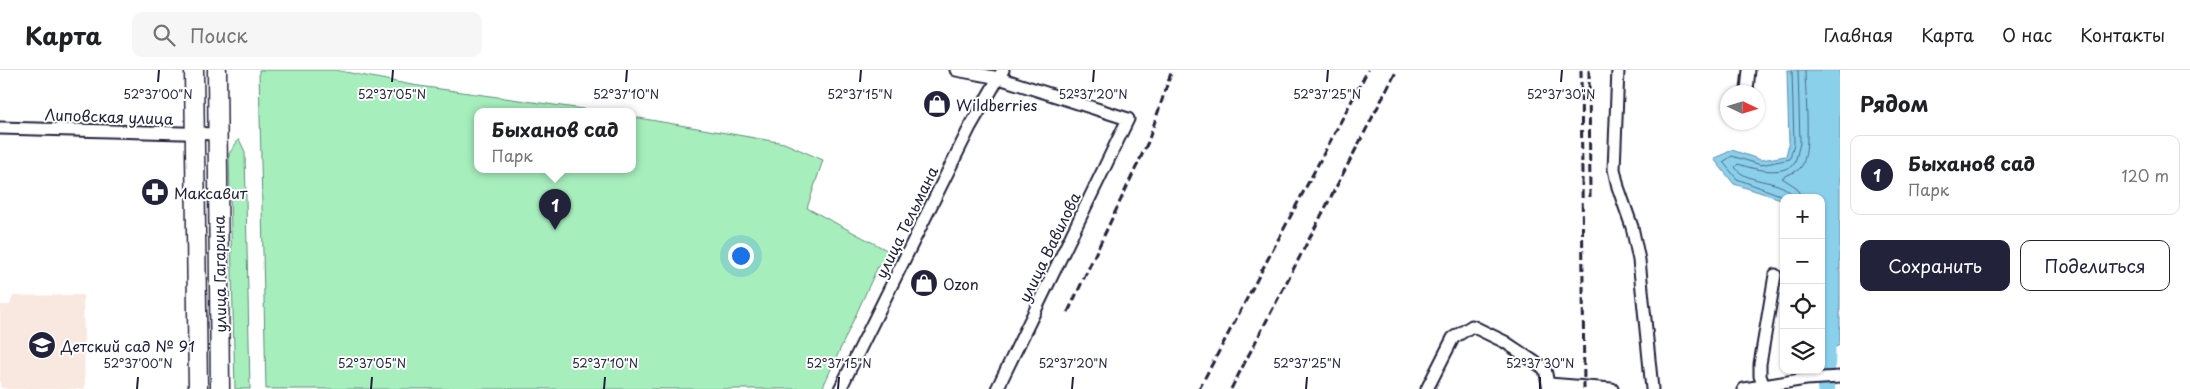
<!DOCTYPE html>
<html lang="ru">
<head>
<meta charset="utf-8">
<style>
	:root { --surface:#fff; --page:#f6f6f6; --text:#202124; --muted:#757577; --line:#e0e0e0; --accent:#22223b }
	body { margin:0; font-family:"Playpen Sans",sans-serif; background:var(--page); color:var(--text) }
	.controls { position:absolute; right:15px; bottom:15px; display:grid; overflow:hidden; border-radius:10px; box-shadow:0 1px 4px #0004 }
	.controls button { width:45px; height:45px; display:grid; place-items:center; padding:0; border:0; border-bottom:1px solid var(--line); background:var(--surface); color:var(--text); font:25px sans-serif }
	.compass { position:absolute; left:1720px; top:15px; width:45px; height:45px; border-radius:50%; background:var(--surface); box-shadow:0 1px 4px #0004; rotate:94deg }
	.you { position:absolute; left:740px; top:185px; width:18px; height:18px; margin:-12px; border:4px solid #fff; border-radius:50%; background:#1a73e8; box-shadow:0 0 0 8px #1a73e833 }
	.badge { display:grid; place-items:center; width:32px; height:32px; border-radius:50%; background:var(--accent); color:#fff; font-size:16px; font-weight:700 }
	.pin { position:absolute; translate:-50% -41px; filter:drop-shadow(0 1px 2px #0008) }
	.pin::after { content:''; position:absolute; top:26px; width:18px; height:15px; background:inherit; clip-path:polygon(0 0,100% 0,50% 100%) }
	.popup { position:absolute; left:474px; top:38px; width:162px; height:65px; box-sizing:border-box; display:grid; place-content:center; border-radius:10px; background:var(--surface); filter:drop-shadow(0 1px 4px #0005); font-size:16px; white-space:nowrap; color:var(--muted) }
	.popup b { font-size:19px; color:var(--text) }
	.popup::after { content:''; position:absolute; left:50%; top:100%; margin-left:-10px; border:10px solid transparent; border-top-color:var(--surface) }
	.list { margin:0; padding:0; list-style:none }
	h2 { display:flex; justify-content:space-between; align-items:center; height:65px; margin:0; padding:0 20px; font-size:21px }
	h2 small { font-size:16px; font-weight:400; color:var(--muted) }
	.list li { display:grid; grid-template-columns:32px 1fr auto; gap:15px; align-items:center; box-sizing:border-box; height:80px; margin:0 10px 10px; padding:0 10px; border:1px solid var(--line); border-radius:10px }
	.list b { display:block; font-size:19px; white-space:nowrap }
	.list p { margin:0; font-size:16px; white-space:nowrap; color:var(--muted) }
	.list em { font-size:16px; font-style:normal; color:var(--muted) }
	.actions { display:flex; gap:10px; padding:15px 20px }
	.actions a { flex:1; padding:11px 0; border:1px solid var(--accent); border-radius:10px; text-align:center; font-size:18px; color:var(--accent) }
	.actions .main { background:var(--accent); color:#fff }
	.icon { flex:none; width:28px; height:28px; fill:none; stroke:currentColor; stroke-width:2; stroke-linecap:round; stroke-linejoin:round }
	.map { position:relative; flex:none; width:1840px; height:319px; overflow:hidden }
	header { display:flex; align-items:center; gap:30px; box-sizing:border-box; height:70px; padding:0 25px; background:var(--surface); border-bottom:1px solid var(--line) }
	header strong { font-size:24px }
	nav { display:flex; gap:28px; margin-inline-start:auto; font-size:18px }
	.search { width:350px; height:45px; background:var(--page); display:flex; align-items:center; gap:12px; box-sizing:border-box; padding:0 18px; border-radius:10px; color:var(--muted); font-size:19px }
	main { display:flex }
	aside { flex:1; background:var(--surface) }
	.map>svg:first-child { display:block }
	.built { fill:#f8e8e0 }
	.green { fill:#a6efbd; stroke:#64887c }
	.water { fill:#8ad0eb; stroke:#608aa5 }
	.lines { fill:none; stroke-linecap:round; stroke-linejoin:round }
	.shore { stroke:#4c6881; stroke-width:1 }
	.river { stroke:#8ad0eb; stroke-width:18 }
	.minor-casing { stroke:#22223b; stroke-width:15 }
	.primary-casing { stroke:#22223b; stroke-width:21 }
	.minor { stroke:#fff; stroke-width:11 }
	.primary { stroke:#fff; stroke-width:18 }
	.rail { stroke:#22223b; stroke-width:3; stroke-dasharray:8 4; stroke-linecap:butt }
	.ticks { fill:none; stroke:#22223b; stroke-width:2 }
	.labels { text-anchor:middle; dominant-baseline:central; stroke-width:4; stroke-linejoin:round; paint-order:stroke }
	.poi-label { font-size:15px; fill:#22223b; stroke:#fff; text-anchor:start }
	.street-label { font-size:15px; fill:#22223b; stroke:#fff }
	.ticks-label { font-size:12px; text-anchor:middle; fill:#22223b; stroke:#fff; stroke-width:4; stroke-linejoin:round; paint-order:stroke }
</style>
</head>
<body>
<header>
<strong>Карта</strong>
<div class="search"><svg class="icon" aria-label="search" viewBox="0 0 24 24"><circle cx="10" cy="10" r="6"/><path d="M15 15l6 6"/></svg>Поиск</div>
<nav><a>Главная</a><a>Карта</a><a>О нас</a><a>Контакты</a></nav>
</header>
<main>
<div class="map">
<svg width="1840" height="319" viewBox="0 0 1840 319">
	<rect width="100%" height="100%" fill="#fff"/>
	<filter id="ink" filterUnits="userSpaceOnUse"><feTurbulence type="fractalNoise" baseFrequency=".02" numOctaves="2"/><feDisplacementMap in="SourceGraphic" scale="10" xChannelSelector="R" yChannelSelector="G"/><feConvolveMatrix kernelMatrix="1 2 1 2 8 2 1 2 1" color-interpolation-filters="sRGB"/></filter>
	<g filter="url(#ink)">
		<!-- built -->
		<path class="built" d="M83 225 85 319H6L0 317V235H10L13 226Z"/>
		<!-- green -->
		<path class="green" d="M259 0H335L412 15 597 41H478V99H632L633 47 784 73 823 90 807 138 898 186 894 193 879 194 822 319H266Z
			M239 69 245 82 250 319H235L229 84Z"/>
		<!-- water -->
		<path class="water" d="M1787 0H1840V275L1826 281 1821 280V128H1784V130L1734 114 1714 89 1732 80 1761 90 1786 86 1789 73Z"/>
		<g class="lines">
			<!-- shore -->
			<path class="shore" d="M1788 128 1737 109 1723 92 1732 86 1761 95 1790 89 1794 73 1792 0
				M1794 128C1785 107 1747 116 1735 97L1738 94C1754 99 1781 107 1795 93L1800 73 1798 0
				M1802 128 1796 117 1782 108C1787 103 1796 104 1801 97 1812 82 1805 21 1805 0"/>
			<!-- river -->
			<path class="river" d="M1826 300 1827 258
				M1826 317V319"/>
			<!-- minor casing -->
			<g class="minor-casing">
				<path id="minor" d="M956 0 999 8 1128 49 997 319
					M1618 0 1614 99 1618 117 1632 157 1639 190 1652 319
					M1747 20 1749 0
					M0 58 218 64
					M1549 314 1612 319
					M840 319 970 57 1003 0
					M1427 319 1453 268 1472 256 1505 272 1545 299 1549 319
					M1744 319 1806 309 1840 307
					M1765 319 1760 306V294L1775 205"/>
			</g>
			<!-- primary casing -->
			<g class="primary-casing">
				<path id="primary" d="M194 0 198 319
					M217 0 220 319"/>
			</g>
			<!-- minor -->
			<use href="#minor" class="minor"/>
			<!-- primary -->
			<use href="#primary" class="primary"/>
			<!-- rail -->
			<path class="rail" d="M1581 0 1584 319
				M1589 0 1590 127
				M1068 242 1148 72 1172 0
				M1199 319 1368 0
				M1231 319 1397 0"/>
		</g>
	</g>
	<!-- ticks -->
	<path class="ticks" d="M158 12 159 0M392 12 393 0M626 12 627 0M860 12 861 0M1093 12 1094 0M1327 12 1328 0M1561 12 1562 0M137 319 138 307M371 319 372 307M604 319 605 307M838 319 839 307M1072 319 1073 307M1306 319 1307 307M1540 319V307"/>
	<!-- icons -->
	<defs>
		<g id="shop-disc" transform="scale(1.4375)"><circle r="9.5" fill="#22223b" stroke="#fff"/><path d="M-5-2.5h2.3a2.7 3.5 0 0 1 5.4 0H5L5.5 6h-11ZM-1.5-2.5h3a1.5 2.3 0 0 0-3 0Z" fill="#fff"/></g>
		<g id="pharmacy-disc" transform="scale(1.4375)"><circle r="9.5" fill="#22223b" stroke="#fff"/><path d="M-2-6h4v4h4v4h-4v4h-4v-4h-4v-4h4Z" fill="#fff"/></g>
		<g id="school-disc" transform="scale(1.4375)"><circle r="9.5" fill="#22223b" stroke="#fff"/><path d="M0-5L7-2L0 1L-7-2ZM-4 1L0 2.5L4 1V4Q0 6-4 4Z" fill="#fff"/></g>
	</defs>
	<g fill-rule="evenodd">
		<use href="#shop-disc" x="937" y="34"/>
		<use href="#pharmacy-disc" x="155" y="122"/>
		<use href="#shop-disc" x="924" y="213"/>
		<use href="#school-disc" x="42" y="275"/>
	</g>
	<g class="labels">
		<!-- poi labels -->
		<g class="poi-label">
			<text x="956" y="34">Wildberries</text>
			<text x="174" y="122">Максавит</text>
			<text x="943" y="213">Ozon</text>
			<text x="61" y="275">Детский сад № 91</text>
		</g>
		<!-- street labels -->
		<g class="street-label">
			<text transform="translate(109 46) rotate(2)">Липовская улица</text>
			<text transform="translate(906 152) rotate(-64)">улица Тельмана</text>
			<text transform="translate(1049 177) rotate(-64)">улица Вавилова</text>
			<text transform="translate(219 204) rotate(-91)">улица Гагарина</text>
		</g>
	</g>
	<g class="ticks-label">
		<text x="158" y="29">52°37'00"N</text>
		<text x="392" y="29">52°37'05"N</text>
		<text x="626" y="29">52°37'10"N</text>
		<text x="860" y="29">52°37'15"N</text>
		<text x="1093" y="29">52°37'20"N</text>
		<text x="1327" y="29">52°37'25"N</text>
		<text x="1561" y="29">52°37'30"N</text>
		<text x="138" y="298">52°37'00"N</text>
		<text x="372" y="298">52°37'05"N</text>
		<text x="605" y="298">52°37'10"N</text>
		<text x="839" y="298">52°37'15"N</text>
		<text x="1073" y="298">52°37'20"N</text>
		<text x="1307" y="298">52°37'25"N</text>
		<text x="1540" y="298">52°37'30"N</text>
	</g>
</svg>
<div class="controls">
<button>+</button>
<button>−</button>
<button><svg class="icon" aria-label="locate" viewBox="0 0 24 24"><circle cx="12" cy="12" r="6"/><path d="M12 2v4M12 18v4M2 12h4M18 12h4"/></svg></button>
<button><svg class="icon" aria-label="layers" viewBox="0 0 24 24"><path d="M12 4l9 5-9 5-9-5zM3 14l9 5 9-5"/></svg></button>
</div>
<svg class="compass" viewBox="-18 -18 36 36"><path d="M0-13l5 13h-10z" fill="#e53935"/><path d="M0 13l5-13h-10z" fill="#757577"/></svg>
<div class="you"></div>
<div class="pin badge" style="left:555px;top:160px">1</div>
<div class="popup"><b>Быханов сад</b>Парк</div>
</div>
<aside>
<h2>Рядом<small></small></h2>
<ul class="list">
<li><span class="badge">1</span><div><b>Быханов сад</b><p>Парк</p></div><em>120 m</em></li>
</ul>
<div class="actions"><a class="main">Сохранить</a><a>Поделиться</a></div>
</aside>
</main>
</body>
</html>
